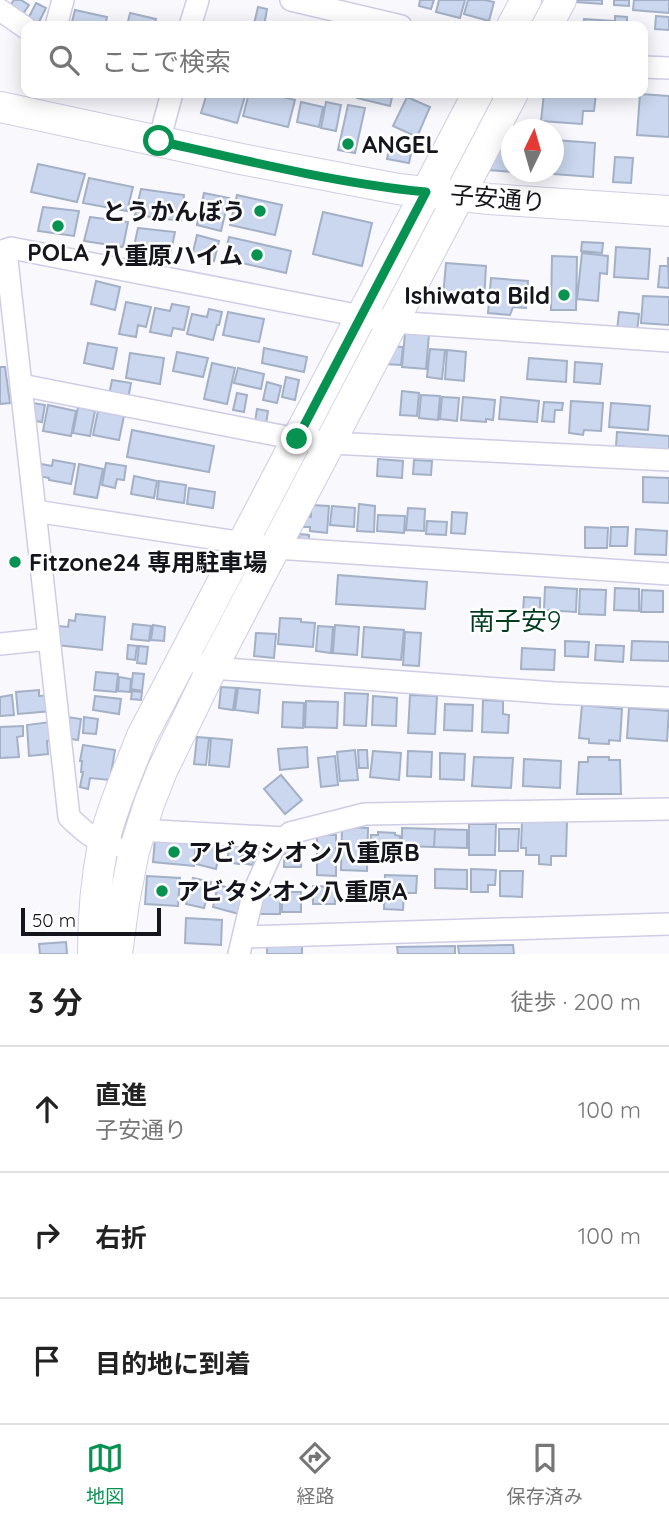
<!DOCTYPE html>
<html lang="ja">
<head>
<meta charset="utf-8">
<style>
	:root { --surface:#fff; --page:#f2f2f2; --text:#222; --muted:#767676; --line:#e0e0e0; --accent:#079251 }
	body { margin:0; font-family:Quicksand,"Noto Sans JP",sans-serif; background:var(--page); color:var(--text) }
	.compass { position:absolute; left:501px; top:119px; width:63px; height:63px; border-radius:50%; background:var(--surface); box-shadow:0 4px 18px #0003; rotate:5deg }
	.scale { position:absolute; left:21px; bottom:18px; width:140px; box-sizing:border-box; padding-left:7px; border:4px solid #15151d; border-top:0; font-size:19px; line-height:24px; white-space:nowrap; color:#15151d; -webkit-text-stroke:5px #fff; paint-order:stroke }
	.stop { position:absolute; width:21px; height:21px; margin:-16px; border:5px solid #079251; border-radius:50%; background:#fff }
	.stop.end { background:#079251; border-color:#fff; box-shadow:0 2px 7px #0008 }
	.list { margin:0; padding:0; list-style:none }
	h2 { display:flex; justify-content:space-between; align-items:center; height:91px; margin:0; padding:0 28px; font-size:30px }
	h2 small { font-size:23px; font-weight:400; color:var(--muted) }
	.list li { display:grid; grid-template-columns:46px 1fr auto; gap:21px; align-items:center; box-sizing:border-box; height:126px; padding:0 28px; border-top:2px solid var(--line) }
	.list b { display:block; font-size:26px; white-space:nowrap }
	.list p { margin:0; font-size:23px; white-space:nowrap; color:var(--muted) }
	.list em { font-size:23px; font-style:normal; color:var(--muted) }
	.icon { flex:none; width:38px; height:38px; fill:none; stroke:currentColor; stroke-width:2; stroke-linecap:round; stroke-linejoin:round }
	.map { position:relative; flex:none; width:669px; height:954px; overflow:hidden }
	.search { position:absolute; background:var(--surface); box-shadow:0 4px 18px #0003; left:21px; right:21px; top:21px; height:77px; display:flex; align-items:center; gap:18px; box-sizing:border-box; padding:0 24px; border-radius:14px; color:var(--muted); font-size:26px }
	.sheet { height:469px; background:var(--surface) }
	nav { display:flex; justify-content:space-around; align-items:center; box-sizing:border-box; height:98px; border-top:2px solid var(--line); background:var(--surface); font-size:19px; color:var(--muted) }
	nav a { display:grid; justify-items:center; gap:4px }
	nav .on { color:var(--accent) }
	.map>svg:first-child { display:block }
	.building { fill:#cad7ee; stroke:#a3b0c6; stroke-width:2 }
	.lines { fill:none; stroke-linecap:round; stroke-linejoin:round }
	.street-casing { stroke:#cfcde6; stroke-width:24 }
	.secondary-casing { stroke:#cfcde6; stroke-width:32 }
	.street { stroke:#fff; stroke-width:21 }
	.secondary { stroke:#fff; stroke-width:30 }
	.route { stroke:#079251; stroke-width:9 }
	.poi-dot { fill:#079251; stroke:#fff; stroke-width:2.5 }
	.labels { text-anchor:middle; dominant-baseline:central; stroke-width:5; stroke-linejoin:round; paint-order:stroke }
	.poi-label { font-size:24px; font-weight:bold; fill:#15151d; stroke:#fff; text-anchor:start }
	.street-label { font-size:24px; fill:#15151d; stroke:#fff }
	.neighbourhood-label { font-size:26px; fill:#003d1e; stroke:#fff }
</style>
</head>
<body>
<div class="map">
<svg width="669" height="954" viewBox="0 0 669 954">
	<rect width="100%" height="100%" fill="#f8f8fd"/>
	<!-- building -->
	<path class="building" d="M14 0H21L29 5 21 17 8 8Z
		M420 0H434L431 9 419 6Z
		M439 0H465L460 18 436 12Z
		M468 0H484L494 2 489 21 464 14Z
		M576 0H602V4L576 2Z
		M614 0H629V6L614 5Z
		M634 0H669V13L633 10Z
		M36 3 46 8 37 26 27 21Z
		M258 7 267 9 264 26 254 24Z
		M75 10 107 17 105 26H71Z
		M130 13 156 19 154 26H127Z
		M615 16 627 17V26H615Z
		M656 16 669 17V30L655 29Z
		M584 19 613 21 612 26H584Z
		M207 93H246L237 123 201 113Z
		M249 93H267L295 100 288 127 243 116Z
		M358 93H393L390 106 357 98Z
		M540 93H596L594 111H583L582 124 541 121 544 93Z
		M640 94 669 96V137L637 135Z
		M407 97 430 107 417 137 393 126Z
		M301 102 323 107 319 127 297 122Z
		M326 102 341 105 336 131 321 128Z
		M348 105 365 108 355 153 338 150Z
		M554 140 595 143 593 177 526 172H554Z
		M390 144 412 149 409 163 387 159Z
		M491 145 512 146V172H514L489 170Z
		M615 157 633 158 631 183 613 182Z
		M38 164 85 174 77 202 31 192Z
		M89 178 133 187 127 211 83 203Z
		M141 189 184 195 181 221 135 215Z
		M204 193 229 198 221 231 197 225Z
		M237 195 282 205 275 235 230 225Z
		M43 207 79 211 74 236 38 231Z
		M323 212 372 223 362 266 313 254Z
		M90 217 128 222 123 247 84 241Z
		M138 228 175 232 170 255 133 251Z
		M197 235 219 241 214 261 192 256Z
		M229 237 291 251 286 273 224 259Z
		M582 242 603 243 602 253 581 251Z
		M616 247 650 249 648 279 614 277Z
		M582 253 608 256 607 274 600 273 598 301 577 299Z
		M552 256 577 257 576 310H551Z
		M668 257 669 288 658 287 660 266H668Z
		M446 263 486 266 484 301 443 297Z
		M491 278 528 281 526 308 513 307 510 315 488 313Z
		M96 281 120 287 115 310 91 304Z
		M643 296 669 297V325L641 323Z
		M126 302 151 307 146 327 138 325 136 337 119 334Z
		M172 304 189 307 184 330 173 328 171 336 150 332 155 308 170 311Z
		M209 309 222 312 219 325H217L213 340 187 334 192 314 207 317Z
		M228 312 264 319 259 342 223 335Z
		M619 312 639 314 637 332 617 330Z
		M405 333 429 334 426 369 402 367Z
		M88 343 117 348 113 369 84 363Z
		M386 346 403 347 401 365 384 364Z
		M264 348 307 357 304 372 262 363Z
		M430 349 445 350 442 379 427 377Z
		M447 350 466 352 464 381 445 379Z
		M177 352 208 358 203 377 173 371Z
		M130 353 164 358 160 384 126 378Z
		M529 358 567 361 566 382 527 379Z
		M575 362 602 364 600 384 574 382Z
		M212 363 235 368 227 404 204 399Z
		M0 367H5L10 403 0 404Z
		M238 368 264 374 261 389 234 383Z
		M286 377 299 380 295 400 282 397Z
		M112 380 131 383 128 399 109 395Z
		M267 382 281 386 277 403 263 400Z
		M402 391 419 393 417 416 400 415Z
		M237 393 247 395 244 412 233 410Z
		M421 395 440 396 438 420 419 418Z
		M442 397 459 398 457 421 440 419Z
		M463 397 495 400 493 420 486 419V422L461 420Z
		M501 397 539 401 537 422 499 419Z
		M571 401 603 403 601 431 584 430 583 435 569 433Z
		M544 402 563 403 562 410H555L554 422 542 421Z
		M33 403 45 405 42 422 29 420Z
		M611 403 650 406 648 430 609 427Z
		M48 405 76 411 71 436 43 431Z
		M78 407 95 411 90 436 73 433Z
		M257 409 268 411 266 424 255 422Z
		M98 411 124 416 119 440 93 435Z
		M132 430 214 446 209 472 127 457Z
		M617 432 669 436V450L616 446Z
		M378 459 403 461 402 478 377 476Z
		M53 460 75 464 71 484 49 480V478L39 476 41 464 52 466Z
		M414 460 432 461 431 475 413 474Z
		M106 463 126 466 124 480 117 479 115 488 102 485Z
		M79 464 103 469 97 498 74 494Z
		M134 476 157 481 154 498 131 494Z
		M643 477 669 478V503L643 502Z
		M159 481 186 485 184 503 157 499Z
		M189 488 215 492 213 508 187 504Z
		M359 504 375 506 374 532 357 531Z
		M311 505 329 506 327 533 310 531V527H301L302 516 311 517Z
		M332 506 355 508 354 527 330 525Z
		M408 508 425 509 424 531 406 530Z
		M452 512 467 513 465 534 451 533Z
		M378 515 405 516 404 533 377 531Z
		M427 521 447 522 446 535 426 534Z
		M585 527 608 528 607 548H585Z
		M611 527H628L627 546H610Z
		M636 529 667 531 666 555 635 554Z
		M299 534 309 535V543L299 542Z
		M338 575 427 582 425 609 336 604Z
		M545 587 577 589 576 612 544 610Z
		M615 588 639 589V611L614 610Z
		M580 589 606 590 605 615 579 614Z
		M642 590 663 591V612H641Z
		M524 597 540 598V612H523Z
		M76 614 105 617 102 650 57 645 59 626 68 627 69 620 75 621Z
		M280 618 301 619V622L315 623 313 647 278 644Z
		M133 624 151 626 149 641 131 639Z
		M153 625 165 627 164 641 151 640Z
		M335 625 359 627 357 655 333 653Z
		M318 626 333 627 331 653 316 651Z
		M364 627 404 630 401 660 362 657Z
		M405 632 421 633 419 666 403 665Z
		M256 633 276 634 274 658 254 656Z
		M565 641 589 642 588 657 565 656Z
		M632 641 669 642V661L631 660Z
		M128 645 137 646 135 660 127 659Z
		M596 645 624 646 623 662 595 660Z
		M139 646 148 647 146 664 137 663Z
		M522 648 555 650 554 670 521 669Z
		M96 672 118 674 116 692 94 690Z
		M133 673 144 674 142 691 131 689Z
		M119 677 131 679 130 692 118 691Z
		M221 687 236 688 233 710 219 708Z
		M238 688 260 690 258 713 235 710Z
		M39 690V696L51 695 52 711 18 714 16 692Z
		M132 691 142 692 141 700 131 699Z
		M345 693 368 694 366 726 344 725Z
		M12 695 14 715 0 716V697Z
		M410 695 437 696 435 734 408 733Z
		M95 696 121 699 119 714 93 710Z
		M373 696 397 698 396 726 372 725Z
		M483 700 503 701V714L509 715 508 733 482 732Z
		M306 701 338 702 337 728 305 727Z
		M283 702 304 703 303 728 282 727Z
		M445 704 473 705 472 731 444 730Z
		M582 705 622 709 620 741 609 740V744L589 743V739L579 738Z
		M629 708 669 711 667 741 627 738Z
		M67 717 81 719 78 740 64 738Z
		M84 717 98 719 96 734 83 733Z
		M50 722 52 740 47 741 48 754 29 756 27 725Z
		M23 726V736L17 737 19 757 0 758V727Z
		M197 737 209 738 206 765 194 764Z
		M211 738 232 740 229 767 209 765Z
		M83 745 115 750 110 780 90 778 88 789 80 787 83 772H81L82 761H80Z
		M307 747 308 767 280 770 278 749Z
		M355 750 358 780 340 781 337 752Z
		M358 750H367L368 768H359Z
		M373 751 401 753 399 780 370 777Z
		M408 751 432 752 431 777 407 776Z
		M440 753 465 754 464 780 440 779Z
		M335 756 338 785 321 787 318 758Z
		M474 757 513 758 511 788 472 786Z
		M588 757H609V760H620L621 794H577L579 762H588Z
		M524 759 561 761 560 788 523 786Z
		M281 775 302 800 285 814 264 789Z
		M522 821H567L566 856H551V865L539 864V855H526V848H521Z
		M469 824H496L495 855H469Z
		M342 827 368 828 367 871 341 870Z
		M402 828 435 829 434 847 402 846Z
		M435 829 467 830V848L434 847Z
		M499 829H519L518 851H499Z
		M378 832 395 833V835L400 836V857L371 856V835H378Z
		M317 835H336V876L317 875Z
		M155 839 196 842 194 866 153 862Z
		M202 841 221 845 216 869 196 864Z
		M246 841 257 843 253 865 242 863Z
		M285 842 302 843 301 867H284Z
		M230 843 243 846 239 864 227 862Z
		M435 869 467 870V889L435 888Z
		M471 869 496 870 495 885H488V892H471Z
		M500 871H523L522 897 500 896Z
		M385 875 417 876 416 893H404L403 910 384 909Z
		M147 876 180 878 178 906 145 904Z
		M193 878 211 882 204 908 186 904Z
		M218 885 244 892 239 914 213 907Z
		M313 886 335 887V904H313Z
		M282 892H301V912H282Z
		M257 895H280V914H257Z
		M186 918 222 920 221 945 185 943Z
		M66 942 67 954H40L39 944Z
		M267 942H302V954H267Z
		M513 945 514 954H459L458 946Z
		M455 946V954H398L397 947Z"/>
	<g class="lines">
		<!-- street casing -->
		<g class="street-casing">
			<path id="street" d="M291 0 401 26
				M0 10 26 28
				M56 26 63 0
				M190 26 198 0
				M643 67 669 68
				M159 141 172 93
				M6 251 69 817C82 830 96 842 114 846
				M0 252 11 248 392 322 669 341
				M21 385 297 439 331 443 669 460
				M35 511 276 548 669 574
				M0 644 49 639
				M200 665 212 668 555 693 669 698
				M140 830 285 838
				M243 937 669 924
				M239 954 254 891 274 847 290 833 365 814 669 809"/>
		</g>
		<!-- secondary casing -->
		<g class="secondary-casing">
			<path id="secondary" d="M512 26 526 0
				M547 26 561 0
				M0 107 241 159 398 189 489 199 669 211
				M93 954C93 918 96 880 103 845 112 808 128 772 142 736L478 93
				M117 954 124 902 134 851 149 804 162 771 212 668 513 93"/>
		</g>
		<!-- street -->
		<use href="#street" class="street"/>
		<!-- secondary -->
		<use href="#secondary" class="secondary"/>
	</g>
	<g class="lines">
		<!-- route -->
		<path class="route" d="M159 141C247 161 336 183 426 192L297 439"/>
	</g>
	<!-- markers -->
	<g class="poi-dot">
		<circle cx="348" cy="144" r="7"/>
		<circle cx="260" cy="211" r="7"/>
		<circle cx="58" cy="226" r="7"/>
		<circle cx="257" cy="255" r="7"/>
		<circle cx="564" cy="295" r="7"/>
		<circle cx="15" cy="562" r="7"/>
		<circle cx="174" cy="852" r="7"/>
		<circle cx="162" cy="891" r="7"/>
	</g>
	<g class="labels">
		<!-- poi labels -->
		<g class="poi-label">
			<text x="362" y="144">ANGEL</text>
			<text x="246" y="211" text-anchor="end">とうかんぼう</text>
			<text x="58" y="252" text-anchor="middle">POLA</text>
			<text x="243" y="255" text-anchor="end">八重原ハイム</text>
			<text x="550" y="295" text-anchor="end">Ishiwata Bild</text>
			<text x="29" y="562">Fitzone24 専用駐車場</text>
			<text x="188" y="852">アビタシオン八重原B</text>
			<text x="176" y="891">アビタシオン八重原A</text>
		</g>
		<!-- street labels -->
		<g class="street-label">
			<text transform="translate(498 198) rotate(5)">子安通り</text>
		</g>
		<!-- neighbourhood labels -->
		<g class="neighbourhood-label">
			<text x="515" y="620">南子安9</text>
		</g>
	</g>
</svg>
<svg class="compass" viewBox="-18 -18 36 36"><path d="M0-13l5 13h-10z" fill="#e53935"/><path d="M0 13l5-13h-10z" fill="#767676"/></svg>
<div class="scale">50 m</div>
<div class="stop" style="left:159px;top:141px"></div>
<div class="stop end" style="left:297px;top:439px"></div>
<div class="search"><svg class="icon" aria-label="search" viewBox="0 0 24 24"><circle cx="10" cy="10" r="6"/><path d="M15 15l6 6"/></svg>ここで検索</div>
</div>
<section class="sheet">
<h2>3 分<small>徒歩 · 200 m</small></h2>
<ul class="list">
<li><svg class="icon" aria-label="ahead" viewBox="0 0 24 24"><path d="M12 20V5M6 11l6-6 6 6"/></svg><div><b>直進</b><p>子安通り</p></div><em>100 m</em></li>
<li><svg class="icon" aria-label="right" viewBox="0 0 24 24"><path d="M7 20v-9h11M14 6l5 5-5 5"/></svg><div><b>右折</b></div><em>100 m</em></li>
<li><svg class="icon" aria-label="arrive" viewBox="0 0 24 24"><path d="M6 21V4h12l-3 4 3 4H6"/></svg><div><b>目的地に到着</b></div></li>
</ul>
</section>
<nav>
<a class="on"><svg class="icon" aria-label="map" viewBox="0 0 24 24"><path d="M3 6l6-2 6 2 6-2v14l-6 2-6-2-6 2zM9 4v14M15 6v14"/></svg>地図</a>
<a><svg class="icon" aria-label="directions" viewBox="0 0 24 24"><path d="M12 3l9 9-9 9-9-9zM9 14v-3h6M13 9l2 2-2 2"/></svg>経路</a>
<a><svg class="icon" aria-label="saved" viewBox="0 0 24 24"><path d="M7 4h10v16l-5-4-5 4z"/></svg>保存済み</a>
</nav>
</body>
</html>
